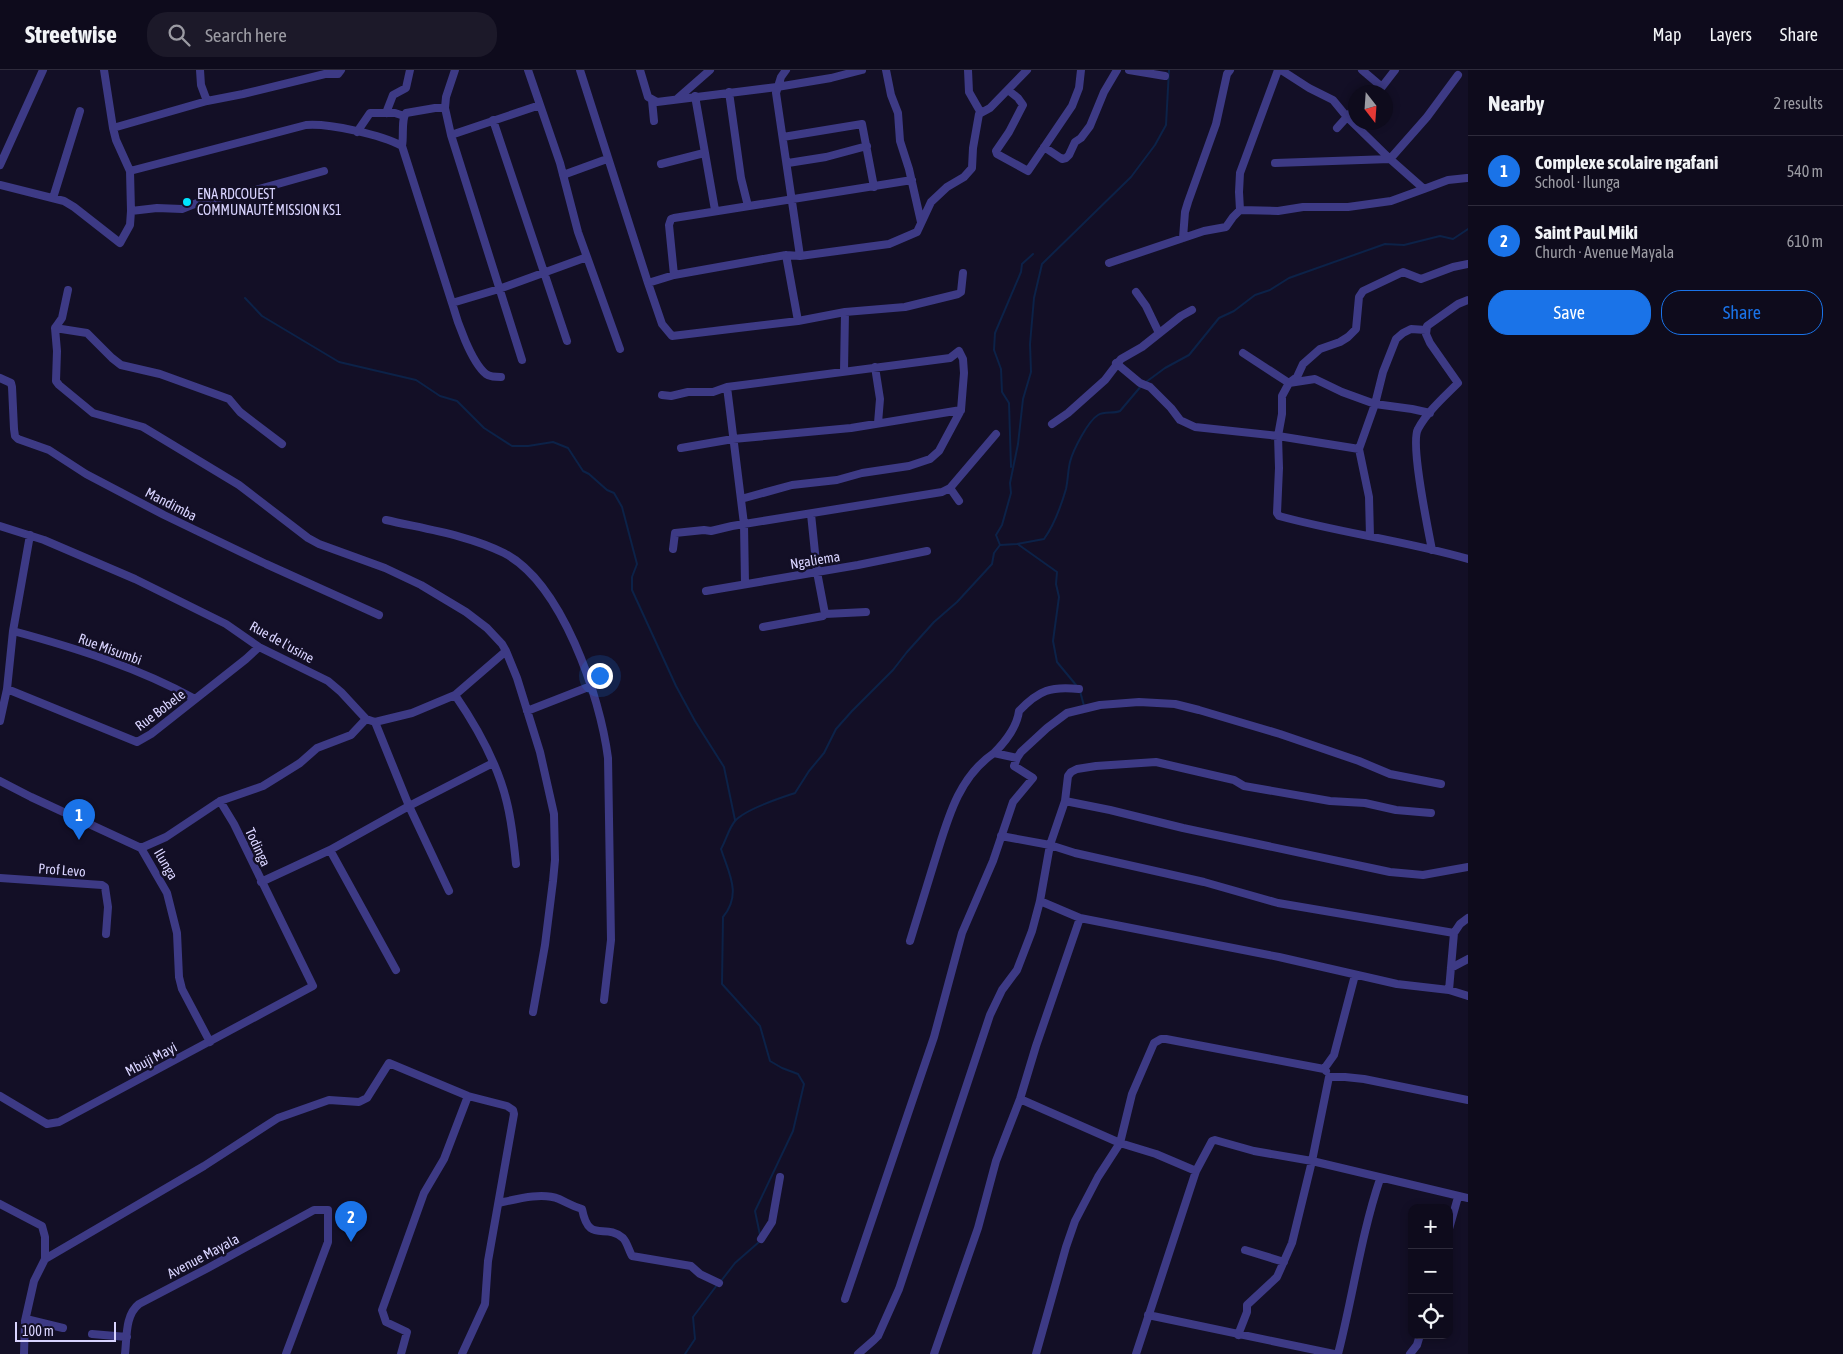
<!DOCTYPE html>
<html lang="en">
<head>
<meta charset="utf-8">
<style>
	:root { --surface:#0e0b1c; --page:#1c1929; --text:#f1f3f6; --muted:#9b9ba3; --line:#2e2b3b; --accent:#1a73e8 }
	body { margin:0; font-family:"Asap Condensed",sans-serif; background:var(--page); color:var(--text) }
	.controls { position:absolute; right:15px; bottom:15px; display:grid; overflow:hidden; border-radius:10px; box-shadow:0 2px 8px #0003 }
	.controls button { width:45px; height:45px; display:grid; place-items:center; padding:0; border:0; border-bottom:1px solid var(--line); background:var(--surface); color:var(--text); font:25px sans-serif }
	.compass { position:absolute; left:1348px; top:15px; width:45px; height:45px; border-radius:50%; background:var(--surface); box-shadow:0 2px 8px #0003; rotate:163deg }
	.scale { position:absolute; left:15px; bottom:12px; width:101px; box-sizing:border-box; padding-left:5px; border:2px solid #d9d4ff; border-top:0; font-size:14px; line-height:18px; white-space:nowrap; color:#d9d4ff; -webkit-text-stroke:4px #130f26; paint-order:stroke }
	.you { position:absolute; left:599px; top:605px; width:18px; height:18px; margin:-12px; border:4px solid #fff; border-radius:50%; background:#1a73e8; box-shadow:0 0 0 8px #1a73e833 }
	.badge { display:grid; place-items:center; width:32px; height:32px; border-radius:50%; background:var(--accent); color:#fff; font-size:16px; font-weight:700 }
	.pin { position:absolute; translate:-50% -41px; filter:drop-shadow(0 1px 2px #0008) }
	.pin::after { content:''; position:absolute; top:26px; width:18px; height:15px; background:inherit; clip-path:polygon(0 0,100% 0,50% 100%) }
	.list { margin:0; padding:0; list-style:none }
	h2 { display:flex; justify-content:space-between; align-items:center; height:65px; margin:0; padding:0 20px; font-size:21px }
	h2 small { font-size:16px; font-weight:400; color:var(--muted) }
	.list li { display:grid; grid-template-columns:32px 1fr auto; gap:15px; align-items:center; box-sizing:border-box; height:70px; padding:0 20px; border-top:1px solid var(--line) }
	.list b { display:block; font-size:19px; white-space:nowrap }
	.list p { margin:0; font-size:16px; white-space:nowrap; color:var(--muted) }
	.list em { font-size:16px; font-style:normal; color:var(--muted) }
	.actions { display:flex; gap:10px; padding:15px 20px }
	.actions a { flex:1; padding:11px 0; border:1px solid var(--accent); border-radius:20px; text-align:center; font-size:18px; color:var(--accent) }
	.actions .main { background:var(--accent); color:#fff }
	.icon { flex:none; width:28px; height:28px; fill:none; stroke:currentColor; stroke-width:2; stroke-linecap:round; stroke-linejoin:round }
	.map { position:relative; flex:none; width:1468px; height:1284px; overflow:hidden }
	header { display:flex; align-items:center; gap:30px; box-sizing:border-box; height:70px; padding:0 25px; background:var(--surface); border-bottom:1px solid var(--line) }
	header strong { font-size:24px }
	nav { display:flex; gap:28px; margin-inline-start:auto; font-size:18px }
	.search { width:350px; height:45px; background:var(--page); display:flex; align-items:center; gap:12px; box-sizing:border-box; padding:0 18px; border-radius:20px; color:var(--muted); font-size:19px }
	main { display:flex }
	aside { flex:1; background:var(--surface) }
	.map>svg:first-child { display:block }
	.lines { fill:none; stroke-linecap:round; stroke-linejoin:round }
	.stream { stroke:#0c2248; stroke-width:2 }
	.minor { stroke:#3d3a85; stroke-width:8 }
	.poi-dot { fill:#00e5ff; stroke:#130f26; stroke-width:2 }
	.labels { text-anchor:middle; dominant-baseline:central; stroke-width:5; stroke-linejoin:round; paint-order:stroke }
	.poi-label { font-size:14px; fill:#d9d4ff; stroke:#130f26; text-anchor:start }
	.street-label { font-size:14px; fill:#d9d4ff; stroke:#130f26 }
</style>
</head>
<body>
<header>
<strong>Streetwise</strong>
<div class="search"><svg class="icon" aria-label="search" viewBox="0 0 24 24"><circle cx="10" cy="10" r="6"/><path d="M15 15l6 6"/></svg>Search here</div>
<nav><a>Map</a><a>Layers</a><a>Share</a></nav>
</header>
<main>
<div class="map">
<svg width="1468" height="1284" viewBox="0 0 1468 1284">
	<rect width="100%" height="100%" fill="#130f26"/>
	<g class="lines">
		<!-- stream -->
		<path class="stream" d="M245 228 262 246 339 292 416 310 440 326 457 331 484 358 512 376H528L553 372 568 378 583 401 589 404 607 420 614 423 622 437 637 494 632 507V520L676 616 695 651 724 697 735 750
			M1146 312 1165 298 1189 285 1219 248 1234 241 1255 225 1270 220 1289 208 1385 174 1404 175 1440 166 1453 169 1468 159
			M1011 397 1009 333 1002 322 1001 299 994 280 995 263 1021 202 1022 194 1033 184
			M1000 475 1017 474 1044 469C1055 454 1061 436 1066 419 1068 410 1068 400 1070 392 1073 380 1088 351 1098 345 1105 341 1113 344 1120 341L1142 315
			M1000 475 996 465 1002 455 1011 423 1010 413 1018 374 1023 329 1031 302 1030 274 1034 228 1042 194 1131 107 1155 75 1166 55 1169 0
			M1019 475 1057 502 1056 514 1059 527 1053 571 1057 592 1076 615
			M1080 621 1084 636
			M760 1165 755 1141 793 1061 804 1014 798 1004 782 998 770 991 760 956 722 914 723 847C742 824 729 804 721 779 726 770 729 758 735 751 745 739 780 728 795 723L809 701 824 683 836 659 852 641 893 600 907 582 934 552 957 532 992 494 994 483 1000 475
			M721 1211 735 1193 759 1172V1170
			M685 1284 695 1269 693 1247 717 1215"/>
		<!-- minor -->
		<path class="minor" d="M200 0 201 15 207 31
			M528 0 560 93 578 162 620 279
			M580 0 648 213 674 205
			M640 0 648 27 657 32 777 17 831 8 862 0
			M786 0 781 7 776 23 800 186
			M886 0 891 25 898 43 900 71 909 99 921 152
			M968 0 969 22 981 43
			M1129 0 1165 6
			M1281 0 1309 18 1333 30 1347 47 1390 89 1424 119 1448 110 1467 108
			M1362 0 1382 17
			M1008 20 1018 28 1023 35 1009 62 996 81 997 84 1028 101 1072 36 1079 18 1081 0
			M729 22 741 108 748 136
			M1378 22 1395 0
			M695 26 715 140
			M678 28 710 0
			M652 30 654 51
			M386 43 393 25 406 18 410 0
			M493 50 567 271
			M113 58 207 31 243 24 325 4H338L341 0
			M1337 58 1356 37
			M357 62 370 43H395L404 46
			M451 65 445 38 446 27 455 0
			M783 67 862 54 874 117
			M402 76C404 66 401 50 406 43L435 38H445
			M1044 77 1062 89 1066 88 1069 85 1075 72 1081 68 1090 56 1104 22 1117 0
			M788 93 826 87 867 76
			M1275 93 1390 89 1427 47 1458 5
			M661 94 704 83
			M0 95 43 0
			M130 101 306 55C329 53 382 65 402 76L452 233 499 219 587 187
			M563 105 607 89
			M912 110 674 148 671 149 669 155 674 205 786 185 800 186 889 174 917 162 931 132 947 117 964 107 972 98 973 78 979 44 990 38 1027 0
			M0 115 64 131 74 137 120 173 130 155 131 141 130 101 116 70 113 58 104 0
			M53 128 80 41
			M1240 140 1239 122 1240 103 1278 0
			M131 141 157 138 182 139 202 131 245 123 324 101
			M1183 168 1185 142 1188 132 1216 54 1227 4 1230 0
			M786 185 798 251 845 242 905 237 958 224 961 222 963 203
			M1109 193 1204 161 1226 157 1233 147 1240 140 1278 141 1303 137H1348L1391 131 1424 119
			M1468 194 1453 197 1421 209 1403 202 1363 221 1359 227 1356 259 1348 267 1340 272 1320 279 1303 294 1297 307 1289 313 1282 326V344L1278 366 1279 398 1277 443 1279 446C1341 463 1406 471 1468 489
			M648 213 662 254 672 266 798 251
			M68 220 62 248 55 258 57 281 56 311 59 315 93 343 143 357 239 415 308 468 319 474 385 498 421 515 466 542 487 558 502 574 506 581 517 608 540 682 554 744 555 790 553 811 545 875 533 942
			M1136 222 1146 236 1159 263
			M452 233C457 251 471 292 486 304 490 307 495 307 501 307
			M55 258 87 263 112 288 121 295 160 304 229 329 240 342 282 374
			M1243 283 1289 313 1315 309 1342 322 1375 334 1412 339 1430 343
			M522 290 451 65 540 35
			M1116 293 1140 313 1150 317 1171 338 1180 350 1195 357 1278 366 1359 379
			M875 297 880 329 878 353
			M844 301 845 242
			M0 308 11 313 12 317 14 359 15 366 18 369 49 380 86 404 164 445 266 494 379 545
			M727 317 744 454 745 514
			M662 325 671 326 688 322H713L727 317 950 288 959 281 963 289 964 303 961 340 939 381 930 389 909 396 862 403 837 410 792 415 741 429
			M1052 354 1068 343 1105 310 1121 289 1142 277 1181 246 1192 240
			M681 378 733 369 851 358 961 340
			M950 418 996 364
			M386 450C425 459 468 465 504 483 562 513 600 626 608 688L611 870 604 930
			M0 456 44 470 135 509 226 554 259 577 328 611 341 622 366 649 375 652 412 643 455 625 506 581
			M1370 466 1369 427 1359 379 1375 334 1383 302 1396 269 1403 263 1411 259 1426 260
			M673 479 675 463 704 460 711 461 732 456 942 422 950 418 959 431
			M1432 480C1428 459 1410 373 1418 359 1427 342 1444 327 1458 313L1430 273 1426 264 1427 256 1458 234 1468 230
			M706 521 858 495 927 481
			M825 544 866 542
			M763 557 823 546 825 544 817 502 811 444
			M13 561C76 578 139 598 195 629
			M7 619 137 672 151 664 246 589 259 577
			M455 625C477 657 498 694 507 733 512 753 514 774 516 794
			M527 641 591 616
			M0 651 7 619 13 561 30 465
			M375 652 409 736 449 821
			M994 683C1006 671 1017 657 1019 641 1039 620 1051 616 1079 619
			M0 711 31 727 141 778 167 823 177 863 179 907 182 919 210 972
			M220 731 263 716 300 693 317 678 351 665 366 649
			M1065 731 1110 740 1183 758 1390 802 1423 805 1468 797
			M1001 766 1050 775 1075 783 1204 812 1278 833 1454 863
			M330 780 396 900
			M0 808 102 815 105 817 108 837 106 864
			M261 812 330 780 409 736 493 693
			M1040 831 1080 848 1279 887 1397 914 1449 920 1468 926
			M910 871C918 845 926 819 934 793 947 752 957 708 994 683L1017 688
			M1451 898 1468 889
			M1449 920 1454 863 1460 854 1468 848
			M1326 1001 1324 999 1334 985 1355 905
			M0 1026 47 1054 59 1052 313 916 234 754 220 731 166 767 141 778
			M1020 1029 1120 1073 1132 1024 1154 973 1161 969H1166L1324 999
			M499 1133C517 1129 542 1122 559 1129 568 1133 572 1136 582 1139 589 1175 605 1152 623 1168 627 1172 629 1181 632 1186L691 1196 700 1204 719 1213
			M0 1134 42 1156 45 1167V1189L34 1211 25 1251 24 1284
			M1449 1159 1458 1127
			M761 1169 772 1152 780 1107
			M1245 1180 1284 1192
			M45 1189 204 1096 278 1048 329 1030 359 1032 367 1028 389 993 468 1026 507 1036 513 1040 514 1044 488 1191 485 1234 462 1284
			M845 1229 934 967 962 863 993 791 1013 732 1033 708 1014 696 1017 688 1021 682 1047 658 1067 643 1100 635 1139 632 1175 634 1199 640 1280 664 1359 691 1390 704 1441 714
			M1148 1245 1334 1284
			M26 1249 63 1258
			M92 1264 127 1267
			M1238 1265 1247 1242V1235L1277 1207 1292 1173 1312 1091 1329 1007H1345L1364 1009 1468 1030
			M125 1284C127 1267 125 1245 139 1234L208 1198 314 1140H328V1172L286 1284
			M401 1284 407 1262 386 1252 382 1240 424 1123 444 1089 468 1026
			M858 1284 874 1270 878 1266 899 1219 990 945 1002 920 1017 900 1032 861 1040 831 1050 775 1065 731 1068 706 1071 702 1077 699 1096 696 1156 692 1234 710 1244 716 1330 731 1365 733 1396 740 1431 743
			M934 1284 978 1158 996 1091 1020 1029 1036 976 1080 848
			M1036 1284 1066 1177 1075 1151 1098 1107 1120 1073 1156 1084 1196 1101
			M1136 1284 1196 1101 1212 1071 1215 1070 1254 1081 1312 1091 1468 1128
			M1338 1284C1353 1226 1361 1165 1380 1109
			M1410 1284 1417 1275 1420 1265"/>
	</g>
	<!-- markers -->
	<circle class="poi-dot" cx="187" cy="132" r="5"/>
	<g class="labels">
		<!-- poi labels -->
		<g class="poi-label">
			<text x="197" y="124">ENA RDCOUEST<tspan x="197" dy="16">COMMUNAUTÉ MISSION KS1</tspan></text>
		</g>
		<!-- street labels -->
		<g class="street-label">
			<text transform="translate(171 434) rotate(27)">Mandimba</text>
			<text transform="translate(815 490) rotate(-9)">Ngaliema</text>
			<text transform="translate(282 572) rotate(29)">Rue de l'usine</text>
			<text transform="translate(110 579) rotate(20)">Rue Misumbi</text>
			<text transform="translate(160 640) rotate(-37)">Rue Bobele</text>
			<text transform="translate(258 777) rotate(65)">Todinga</text>
			<text transform="translate(166 794) rotate(60)">Ilunga</text>
			<text transform="translate(62 800) rotate(4)">Prof Levo</text>
			<text transform="translate(151 989) rotate(-28)">Mbuji Mayi</text>
			<text transform="translate(203 1186) rotate(-28)">Avenue Mayala</text>
		</g>
	</g>
</svg>
<div class="controls">
<button>+</button>
<button>−</button>
<button><svg class="icon" aria-label="locate" viewBox="0 0 24 24"><circle cx="12" cy="12" r="6"/><path d="M12 2v4M12 18v4M2 12h4M18 12h4"/></svg></button>
</div>
<svg class="compass" viewBox="-18 -18 36 36"><path d="M0-13l5 13h-10z" fill="#e53935"/><path d="M0 13l5-13h-10z" fill="#9b9ba3"/></svg>
<div class="scale">100 m</div>
<div class="you"></div>
<div class="pin badge" style="left:79px;top:770px">1</div>
<div class="pin badge" style="left:351px;top:1172px">2</div>
</div>
<aside>
<h2>Nearby<small>2 results</small></h2>
<ul class="list">
<li><span class="badge">1</span><div><b>Complexe scolaire ngafani</b><p>School · Ilunga</p></div><em>540 m</em></li>
<li><span class="badge">2</span><div><b>Saint Paul Miki</b><p>Church · Avenue Mayala</p></div><em>610 m</em></li>
</ul>
<div class="actions"><a class="main">Save</a><a>Share</a></div>
</aside>
</main>
</body>
</html>
